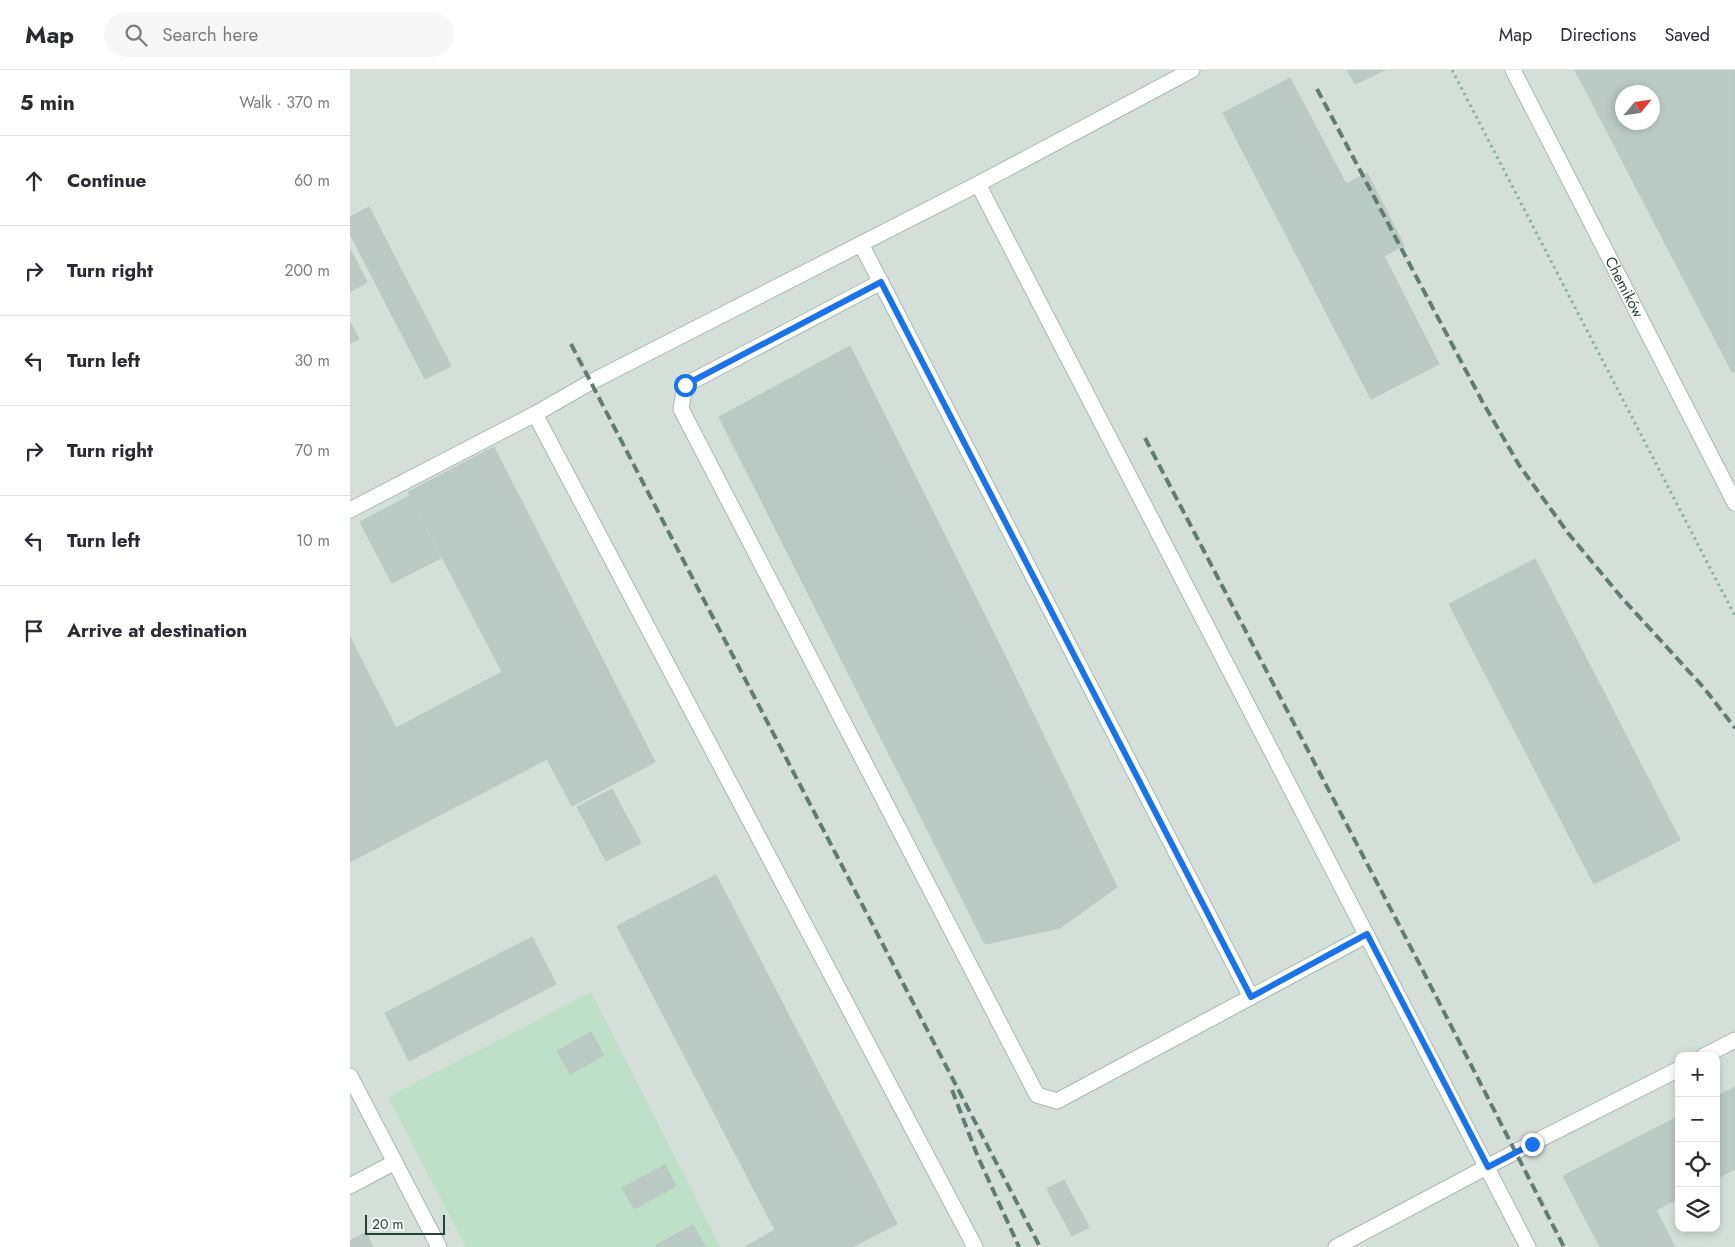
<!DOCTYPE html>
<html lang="en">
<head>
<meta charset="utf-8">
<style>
	:root { --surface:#fff; --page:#f7f7f7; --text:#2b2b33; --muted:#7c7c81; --line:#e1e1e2 }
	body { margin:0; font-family:Jost,sans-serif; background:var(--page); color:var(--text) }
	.controls { position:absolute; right:15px; bottom:15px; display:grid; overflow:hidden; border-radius:10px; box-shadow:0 2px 8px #0003 }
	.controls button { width:45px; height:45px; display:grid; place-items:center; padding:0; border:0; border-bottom:1px solid var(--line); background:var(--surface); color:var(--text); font:25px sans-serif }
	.compass { position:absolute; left:1265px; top:15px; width:45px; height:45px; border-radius:50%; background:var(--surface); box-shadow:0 2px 8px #0003; rotate:61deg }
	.scale { position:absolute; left:15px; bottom:12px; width:80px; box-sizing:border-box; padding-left:5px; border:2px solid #24423a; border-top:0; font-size:14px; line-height:18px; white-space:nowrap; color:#24423a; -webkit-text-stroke:4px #f7fbf9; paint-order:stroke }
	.stop { position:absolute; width:15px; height:15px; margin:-11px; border:4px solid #1a73e8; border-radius:50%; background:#fff }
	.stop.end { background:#1a73e8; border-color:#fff; box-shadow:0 1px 5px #0008 }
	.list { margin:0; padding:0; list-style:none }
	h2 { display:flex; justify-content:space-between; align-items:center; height:65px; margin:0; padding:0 20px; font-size:21px }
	h2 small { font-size:16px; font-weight:400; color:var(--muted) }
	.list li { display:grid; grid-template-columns:32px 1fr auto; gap:15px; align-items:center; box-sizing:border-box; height:90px; padding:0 20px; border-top:1px solid var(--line) }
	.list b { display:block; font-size:19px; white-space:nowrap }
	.list em { font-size:16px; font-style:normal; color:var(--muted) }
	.icon { flex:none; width:28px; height:28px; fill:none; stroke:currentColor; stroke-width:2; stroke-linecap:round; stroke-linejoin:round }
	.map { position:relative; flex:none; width:1385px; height:1177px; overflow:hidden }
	header { display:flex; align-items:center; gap:30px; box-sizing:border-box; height:70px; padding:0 25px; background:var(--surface); border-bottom:1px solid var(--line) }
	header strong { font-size:24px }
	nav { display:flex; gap:28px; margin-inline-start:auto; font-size:18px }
	.search { width:350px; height:45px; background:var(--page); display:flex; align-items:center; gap:12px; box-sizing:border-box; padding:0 18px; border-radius:28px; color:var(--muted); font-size:19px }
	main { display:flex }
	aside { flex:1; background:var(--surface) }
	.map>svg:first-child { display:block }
	.built { fill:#d4dfda; fill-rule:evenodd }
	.green { fill:#bfe0c8 }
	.building { fill:#bbcac4; stroke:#b8c9c2; fill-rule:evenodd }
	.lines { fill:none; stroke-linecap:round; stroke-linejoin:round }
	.minor-casing { stroke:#a8b8b2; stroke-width:17 }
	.path { stroke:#86b3a5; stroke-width:3; stroke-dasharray:2.5 4; stroke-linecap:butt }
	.minor { stroke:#fff; stroke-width:15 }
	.rail { stroke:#5f7d75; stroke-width:4; stroke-dasharray:10 5; stroke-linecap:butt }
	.route { stroke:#1a73e8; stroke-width:6 }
	.labels { text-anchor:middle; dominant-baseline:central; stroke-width:4.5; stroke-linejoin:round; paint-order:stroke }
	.street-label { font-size:15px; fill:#24423a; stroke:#f7fbf9 }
</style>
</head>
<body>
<header>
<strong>Map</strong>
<div class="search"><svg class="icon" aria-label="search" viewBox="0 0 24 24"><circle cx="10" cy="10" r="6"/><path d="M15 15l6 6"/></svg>Search here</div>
<nav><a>Map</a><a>Directions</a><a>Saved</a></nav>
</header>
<main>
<aside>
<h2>5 min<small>Walk · 370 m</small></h2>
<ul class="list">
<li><svg class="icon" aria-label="ahead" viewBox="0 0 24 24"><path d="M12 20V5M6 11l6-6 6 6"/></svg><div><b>Continue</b></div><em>60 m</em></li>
<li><svg class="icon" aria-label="right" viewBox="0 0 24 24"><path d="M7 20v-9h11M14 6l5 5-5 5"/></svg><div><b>Turn right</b></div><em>200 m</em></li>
<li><svg class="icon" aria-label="left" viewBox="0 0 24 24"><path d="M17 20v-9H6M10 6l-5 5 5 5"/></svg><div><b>Turn left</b></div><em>30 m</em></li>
<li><svg class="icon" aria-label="right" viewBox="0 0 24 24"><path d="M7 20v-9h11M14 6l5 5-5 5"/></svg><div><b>Turn right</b></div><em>70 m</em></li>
<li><svg class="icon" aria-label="left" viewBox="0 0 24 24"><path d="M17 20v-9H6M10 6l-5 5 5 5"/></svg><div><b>Turn left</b></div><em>10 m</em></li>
<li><svg class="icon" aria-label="arrive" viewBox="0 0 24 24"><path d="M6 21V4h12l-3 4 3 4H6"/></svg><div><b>Arrive at destination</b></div></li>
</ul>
</aside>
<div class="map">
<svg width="1385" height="1177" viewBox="0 0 1385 1177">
	<rect width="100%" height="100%" fill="#e6efeb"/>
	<!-- built -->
	<path class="built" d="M0 0H1385V1177H0ZM1272 22H1302V52H1272ZM1329 986H1366V1158H1329Z"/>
	<!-- green -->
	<path class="green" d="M241 922 371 1177H116L38 1027Z"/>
	<!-- building -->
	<path class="building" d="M997 0H1035L1005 14Z
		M1225 0H1385V301L1382 302ZM1272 22H1302V52H1272Z
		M940 8 996 114 1017 103 1054 175 1034 186 1089 294 1021 329 873 43Z
		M19 137 101 296 75 309 0 164V147Z
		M0 179 17 212 0 222Z
		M0 252 9 269 0 273Z
		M500 276 657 590 767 817 710 858 635 874 369 347Z
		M144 377 305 692 222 736 197 689 0 792V567L46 658 152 602 58 422Z
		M59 426 91 488 42 513 10 452Z
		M1185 489 1330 770 1244 814 1099 534Z
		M262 719 291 773 256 791 227 737Z
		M366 805 547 1154 502 1177H395L425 1160 267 856Z
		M182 867 206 914 59 991 35 943Z
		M241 962 254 985 220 1004 207 981Z
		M1385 1017V1099L1366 1109V1027Z
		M1329 1046V1128L1306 1140 1325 1177H1250L1213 1106Z
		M315 1095 326 1116 284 1139 272 1118Z
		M714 1110 739 1157 722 1166 697 1119Z
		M343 1155 355 1176 307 1177 306 1175Z
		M16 1162 23 1177H0V1171Z"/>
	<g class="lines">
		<!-- minor casing -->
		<g class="minor-casing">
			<g id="minor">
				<path id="s1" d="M1163 0 1385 433"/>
				<path d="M628 114 1178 1177"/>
				<path d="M511 174 901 927 1017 865"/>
				<path d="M531 212 335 315 331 339 687 1025 707 1031 901 927"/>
				<path d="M185 344 625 1177"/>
				<path d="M0 440 185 344 241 312 628 114 842 0"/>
				<path d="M1354 986 1385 970"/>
				<path d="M0 1006 89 1177"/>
				<path d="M0 1116 45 1092"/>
				<path d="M986 1177 1165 1082 1329 999"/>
			</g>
		</g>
		<!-- path -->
		<path class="path" d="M1102 0 1385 546"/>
		<!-- minor -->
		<use href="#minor" class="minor"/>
		<!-- rail -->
		<path class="rail" d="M967 19 1132 331 1169 395 1218 463 1272 528 1354 618 1385 658
			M221 274 690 1177
			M795 368 1071 897 1214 1177
			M602 1020 628 1087 669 1177"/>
	</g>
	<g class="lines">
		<!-- route -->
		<path class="route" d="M335 315 531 212 901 927 1017 864 1138 1097 1182 1074"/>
	</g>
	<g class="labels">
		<!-- street labels -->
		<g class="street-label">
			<text stroke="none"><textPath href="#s1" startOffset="244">Chemików</textPath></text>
		</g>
	</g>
</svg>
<div class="controls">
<button>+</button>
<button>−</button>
<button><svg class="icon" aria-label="locate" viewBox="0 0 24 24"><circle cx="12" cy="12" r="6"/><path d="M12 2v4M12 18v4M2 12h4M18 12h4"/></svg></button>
<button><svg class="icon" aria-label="layers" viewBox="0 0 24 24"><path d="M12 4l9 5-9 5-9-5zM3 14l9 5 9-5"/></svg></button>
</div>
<svg class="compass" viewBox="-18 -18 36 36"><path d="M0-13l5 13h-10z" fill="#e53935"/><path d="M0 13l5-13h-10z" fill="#7c7c81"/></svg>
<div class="scale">20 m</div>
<div class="stop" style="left:335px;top:315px"></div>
<div class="stop end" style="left:1182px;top:1074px"></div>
</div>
</main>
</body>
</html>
